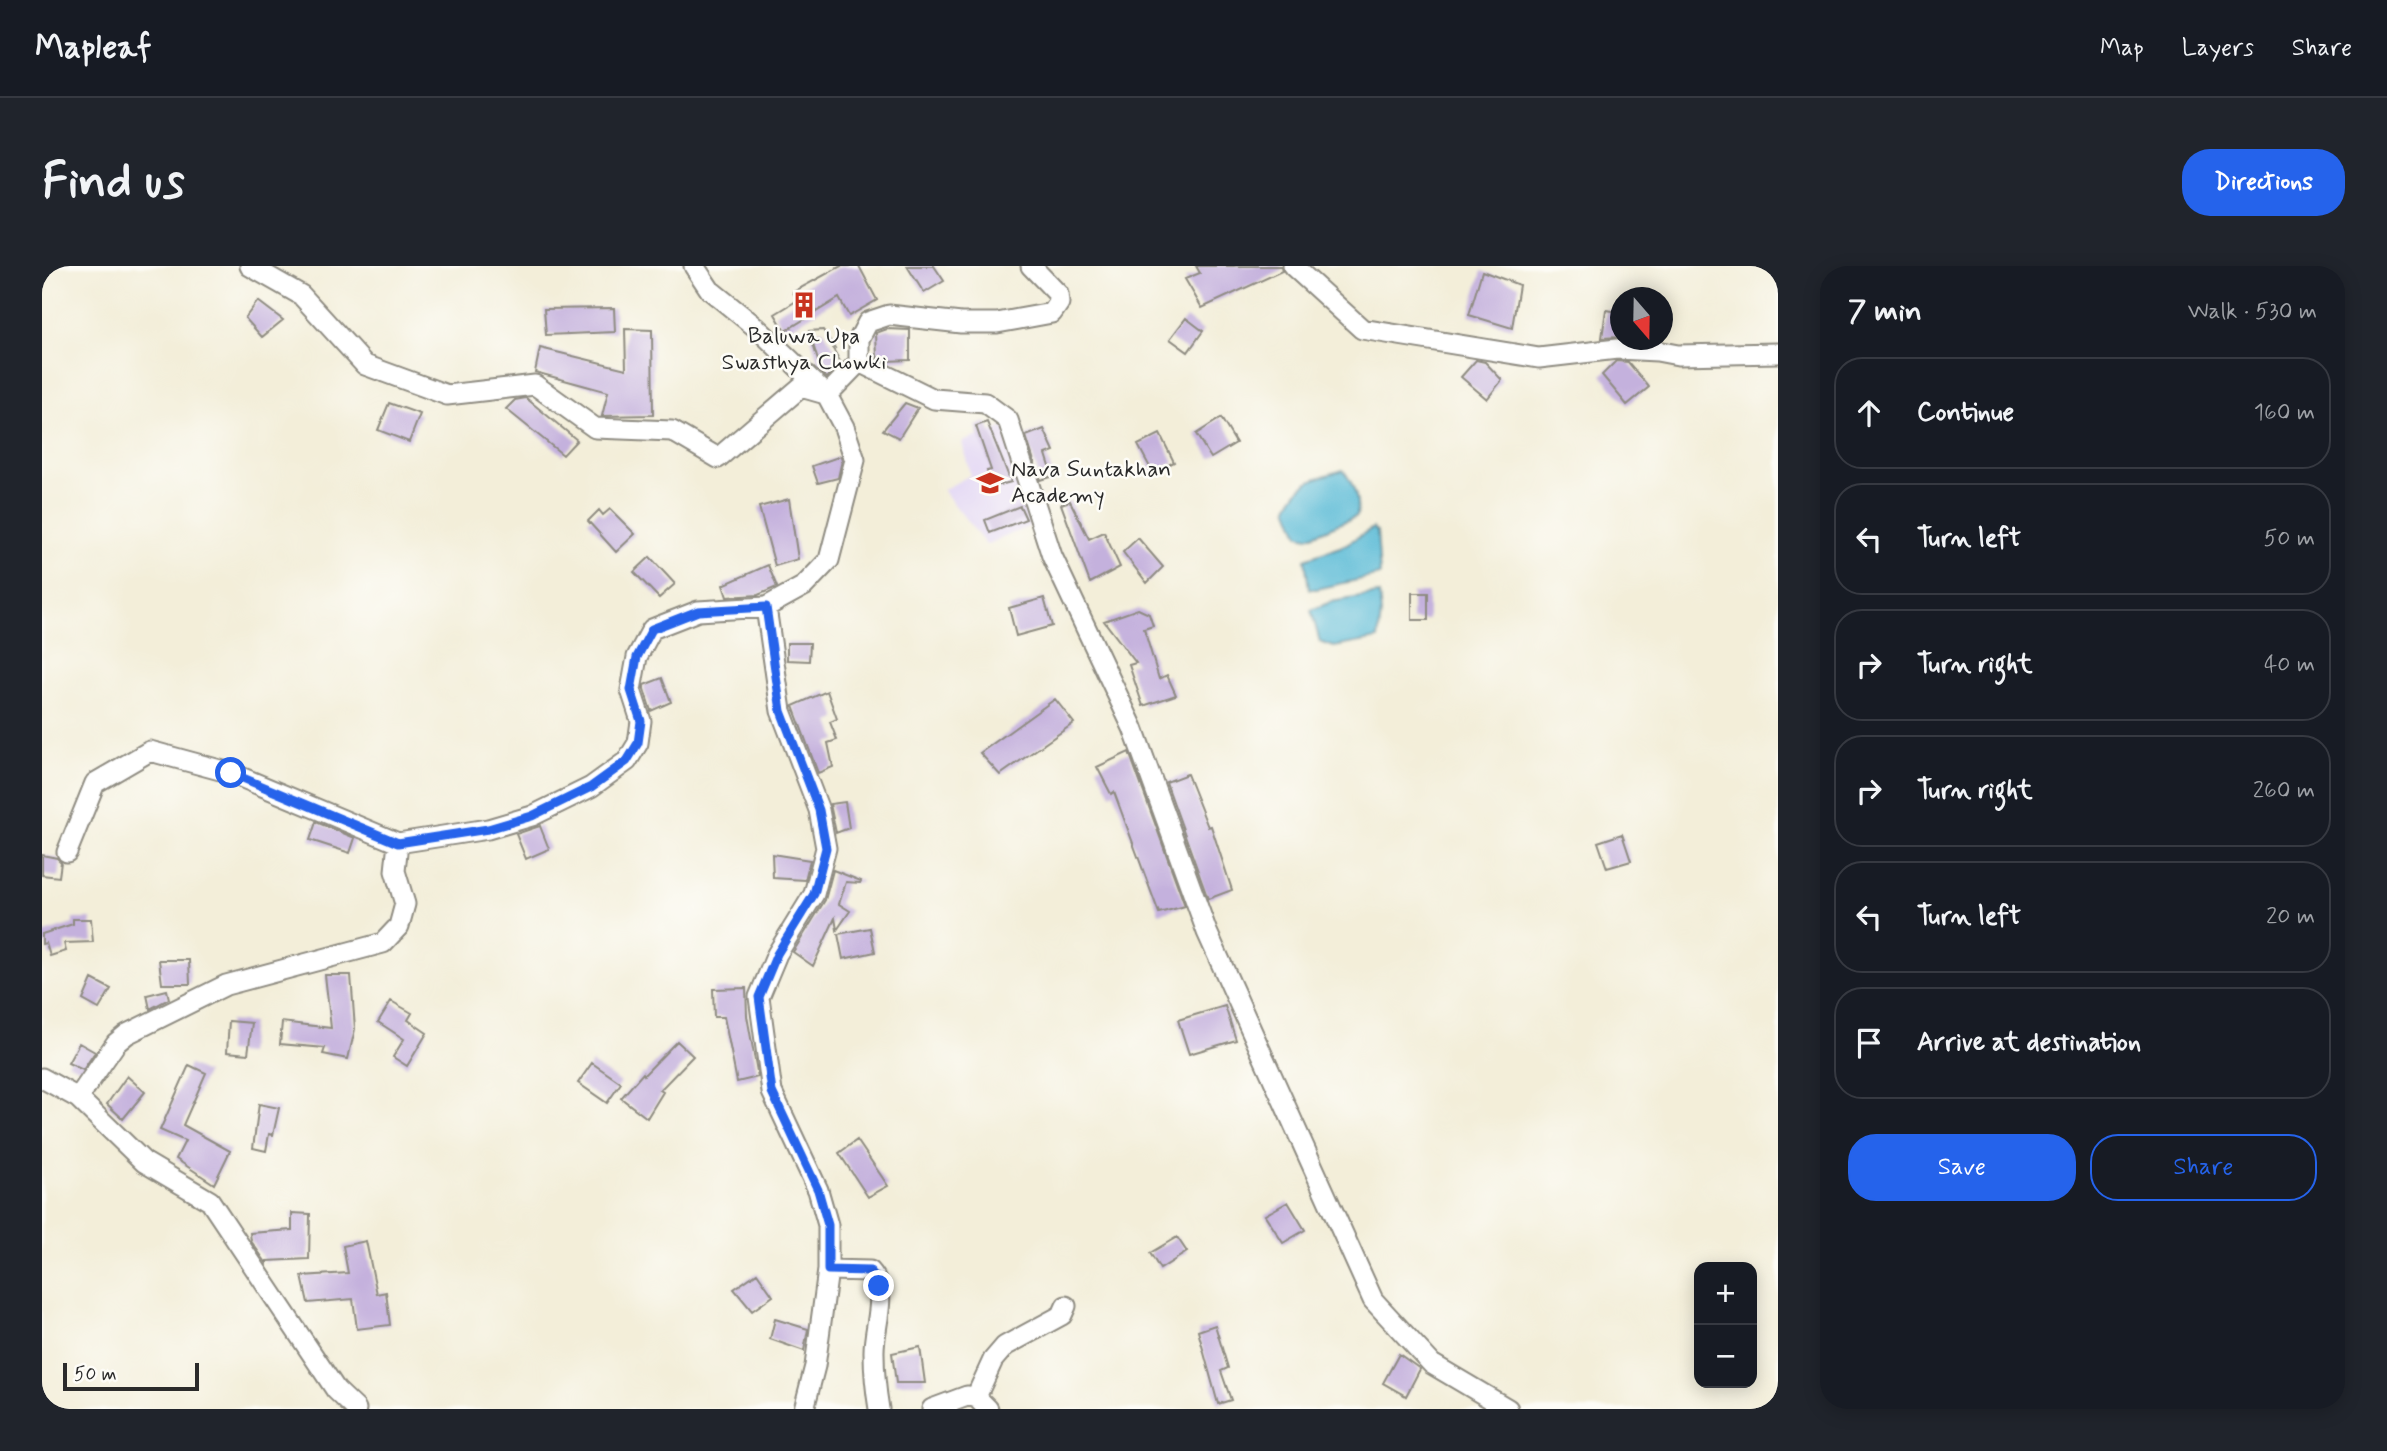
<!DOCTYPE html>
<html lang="en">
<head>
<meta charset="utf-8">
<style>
	:root { --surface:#171b24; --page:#20242c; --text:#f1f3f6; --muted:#9ea1a6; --line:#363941; --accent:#2563eb }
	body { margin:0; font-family:Mynerve,sans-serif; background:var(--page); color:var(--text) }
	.controls { position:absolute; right:21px; bottom:21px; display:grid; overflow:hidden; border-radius:14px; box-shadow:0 4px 18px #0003 }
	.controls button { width:63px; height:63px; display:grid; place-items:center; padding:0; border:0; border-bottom:2px solid var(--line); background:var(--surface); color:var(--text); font:35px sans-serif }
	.compass { position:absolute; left:1568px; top:21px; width:63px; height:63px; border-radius:50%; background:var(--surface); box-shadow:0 4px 18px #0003; rotate:160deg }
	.scale { position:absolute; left:21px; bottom:18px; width:136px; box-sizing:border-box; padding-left:7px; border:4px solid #2b2b2b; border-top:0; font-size:19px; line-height:24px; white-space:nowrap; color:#2b2b2b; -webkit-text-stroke:5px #fdfcf7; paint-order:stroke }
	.stop { position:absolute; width:21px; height:21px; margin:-16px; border:5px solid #2563eb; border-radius:50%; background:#fff }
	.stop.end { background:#2563eb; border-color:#fff; box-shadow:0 2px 7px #0008 }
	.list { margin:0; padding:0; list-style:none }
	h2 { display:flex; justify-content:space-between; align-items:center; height:91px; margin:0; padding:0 28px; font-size:30px }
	h2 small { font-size:23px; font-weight:400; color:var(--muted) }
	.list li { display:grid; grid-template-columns:46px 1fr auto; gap:21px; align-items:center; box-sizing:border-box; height:112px; margin:0 14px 14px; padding:0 14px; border:2px solid var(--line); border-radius:28px }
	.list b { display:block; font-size:26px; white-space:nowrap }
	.list em { font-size:23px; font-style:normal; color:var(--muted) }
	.actions { display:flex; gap:14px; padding:21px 28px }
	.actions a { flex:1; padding:16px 0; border:2px solid var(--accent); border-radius:28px; text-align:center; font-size:24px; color:var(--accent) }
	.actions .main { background:var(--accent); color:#fff }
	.icon { flex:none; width:38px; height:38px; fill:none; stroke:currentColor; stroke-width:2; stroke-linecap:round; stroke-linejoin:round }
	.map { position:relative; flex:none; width:1736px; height:1143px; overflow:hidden; border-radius:28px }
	header { display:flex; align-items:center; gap:42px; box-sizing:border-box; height:98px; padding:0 35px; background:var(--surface); border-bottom:2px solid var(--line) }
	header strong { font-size:33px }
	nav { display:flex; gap:38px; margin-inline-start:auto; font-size:24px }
	.intro { display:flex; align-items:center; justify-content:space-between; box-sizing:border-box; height:168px; padding:0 42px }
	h1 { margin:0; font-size:49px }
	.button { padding:18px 32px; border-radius:28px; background:var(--accent); color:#fff; font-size:24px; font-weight:700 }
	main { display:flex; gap:42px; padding:0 42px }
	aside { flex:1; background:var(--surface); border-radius:28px; box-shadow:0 4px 18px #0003 }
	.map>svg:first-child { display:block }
	.built { fill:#e1d4f4 }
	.water { fill:#56b9d5; stroke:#407280; stroke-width:2 }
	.building { fill:#c4b1dd }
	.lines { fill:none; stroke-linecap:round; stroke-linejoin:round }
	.minor-casing { stroke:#8f8c82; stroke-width:23 }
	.minor { stroke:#fff; stroke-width:19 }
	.route { stroke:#2563eb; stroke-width:9 }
	.labels { text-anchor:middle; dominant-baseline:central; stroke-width:5; stroke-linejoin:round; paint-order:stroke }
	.poi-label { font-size:23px; fill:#2b2b2b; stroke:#fdfcf7 }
</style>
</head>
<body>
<header>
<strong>Mapleaf</strong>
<nav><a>Map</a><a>Layers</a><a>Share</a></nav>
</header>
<div class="intro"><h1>Find us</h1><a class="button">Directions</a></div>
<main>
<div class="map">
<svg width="1736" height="1143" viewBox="0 0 1736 1143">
	<rect width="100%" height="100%" fill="#fdfcf7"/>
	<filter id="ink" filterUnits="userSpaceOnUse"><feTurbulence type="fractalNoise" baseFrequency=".0143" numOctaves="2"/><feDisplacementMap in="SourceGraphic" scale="14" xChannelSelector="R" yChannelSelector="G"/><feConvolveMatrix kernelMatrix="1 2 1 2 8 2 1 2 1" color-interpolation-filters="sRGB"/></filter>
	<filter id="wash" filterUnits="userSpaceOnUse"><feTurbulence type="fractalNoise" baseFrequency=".00686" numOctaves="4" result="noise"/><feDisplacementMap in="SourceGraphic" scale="28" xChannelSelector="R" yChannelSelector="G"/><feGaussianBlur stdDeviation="1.57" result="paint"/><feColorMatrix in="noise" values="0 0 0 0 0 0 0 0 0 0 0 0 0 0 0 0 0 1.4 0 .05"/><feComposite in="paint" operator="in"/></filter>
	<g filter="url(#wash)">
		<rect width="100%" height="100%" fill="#f3eed9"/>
		<!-- built -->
		<path class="built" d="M963 161 993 258 944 279 901 224 928 209 920 176Z"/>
		<!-- water -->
		<path class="water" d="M1301 204C1312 218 1317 232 1315 250L1266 271 1257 269 1246 241C1260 212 1273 213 1301 204Z
			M1331 262 1335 266 1338 309 1275 323H1267L1263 293 1301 280Z
			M1337 328 1339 348 1336 373 1292 381 1278 376 1269 344 1289 336Z"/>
		<g id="blocks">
			<!-- building -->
			<path class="building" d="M799 0H817L835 34 807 50 797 32 743 65 733 48 756 34 751 26Z
				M865 0H892L902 15 882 27Z
				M1154 0H1239L1240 5 1160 42 1143 13 1158 7Z
				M1440 5 1477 19 1470 62 1427 49Z
				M216 35 241 54 220 71 203 52Z
				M572 42 573 66 504 69 502 43Z
				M1564 44 1578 46V71L1560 72Z
				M1144 52 1161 65 1146 86 1128 73Z
				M583 63 610 64 611 149 560 150 566 126 493 106 498 82 584 103Z
				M845 63 868 64V94L843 95 835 91 834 67Z
				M781 64 793 82 791 83 799 97 785 112 780 108 767 65Z
				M1434 94 1443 96 1460 114 1445 133 1419 111Z
				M1574 95 1586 96 1607 121 1585 139 1560 109Z
				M484 132 535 174 521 189 464 143 473 134Z
				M347 137 378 148 367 176 336 164Z
				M863 137 876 142 857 172 841 164Z
				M1179 152 1194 177 1169 192 1154 168Z
				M945 156 969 216 950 221 945 205 949 204 934 160Z
				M1002 163 1012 185 1004 188 1011 210 998 214 984 170Z
				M1118 168 1132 196 1111 207 1096 179Z
				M799 190 800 194 796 212 776 217 770 200Z
				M747 233 756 293 733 300 717 241Z
				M1028 235 1047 273 1062 266 1078 301 1048 317 1019 238Z
				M978 240 984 253 948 267 943 254Z
				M568 243 593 268 574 286 546 255 557 244 561 249Z
				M1096 272 1121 301 1105 317 1081 286Z
				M608 291 633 318 617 332 592 306Z
				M726 299 735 321 716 329 685 331 681 319Z
				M1370 327H1386V354H1370Z
				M1002 332 1010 360 974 370 967 342Z
				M1096 343 1107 348 1111 360 1102 363 1117 413 1125 409 1134 429 1101 440 1087 399 1094 397 1062 355Z
				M745 377H768L767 395 745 394Z
				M620 412 629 436 609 445 602 423V419Z
				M785 425 795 453 788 456 795 474 786 477 791 501 776 507 751 440Z
				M1013 433 1032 457 958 509 938 487Z
				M1087 486 1143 640 1117 647 1072 526 1069 528 1055 501Z
				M1145 508 1166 561 1169 560 1190 624 1166 633 1124 516Z
				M803 536 807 562 794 567 788 538Z
				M274 556 313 572 308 587 268 574Z
				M498 560 507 583 484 593 474 568Z
				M1580 568 1589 595 1565 602 1556 576Z
				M730 588 768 594 763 614 731 612Z
				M0 589 15 592 19 596 17 611 0 609Z
				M791 604 819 615 818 617 804 616 797 638 808 645 795 664 793 652 771 700 751 686 783 634Z
				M31 653H49L51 676 22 677 24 685 8 690 4 677 0 678V668L31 658Z
				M828 662 833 686 801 693 796 668Z
				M117 694H147L148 718H120Z
				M283 709H309L313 763 306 793 281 788 283 782 238 778 240 756 289 762Z
				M50 713 69 723 57 743 41 734Z
				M704 722 705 750 716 811 695 816 682 751H672L671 723Z
				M125 724 127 733 108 743 105 729Z
				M349 735 370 747 366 754 385 767 365 800 351 791 362 773 336 756Z
				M1183 740 1194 774 1147 788 1136 754Z
				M187 755 210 757 206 788 185 786Z
				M635 775 651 790 618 824 621 826 605 852 579 832 601 807 602 809Z
				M37 777 53 786 41 804 26 797Z
				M550 797 579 817 565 837 536 817Z
				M147 799 164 807 141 859 188 885 172 918 134 893 143 875 118 864Z
				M85 810 103 826 81 853 65 838Z
				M217 838 237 842 231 869 227 868 224 885 211 882Z
				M815 874 846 920 826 931 797 887Z
				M1246 936 1263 964 1241 977 1223 949Z
				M250 947 268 948 267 993 225 995V998L209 975 208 967 250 964Z
				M1135 971 1145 986 1118 1003 1108 987Z
				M324 975 335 1028 344 1026 348 1059 315 1063 311 1033 266 1037 260 1010 306 1007 301 980Z
				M715 1007 731 1030 710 1045 692 1023Z
				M733 1053 766 1063 762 1085 728 1073Z
				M1173 1059 1186 1102 1179 1105 1189 1134 1176 1138 1156 1065Z
				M878 1081 883 1117H854L850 1087Z
				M1357 1088 1378 1103 1364 1130 1341 1117Z"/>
		</g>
	</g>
	<g filter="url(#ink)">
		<use href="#blocks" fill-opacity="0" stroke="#8f8c82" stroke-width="2"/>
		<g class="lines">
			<!-- minor casing -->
			<g class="minor-casing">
				<path id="minor" d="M208 0 259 29 323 99 405 129 493 119 553 162 630 165 676 192 759 121 780 127
					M652 0 668 24 715 62 785 129 802 161 813 194 787 294 762 320 724 341 739 445 777 544 784 582 772 628 735 688 717 731 730 826 776 924 786 959V1004L773 1100 762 1143
					M1251 0 1320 63 1497 92 1575 83 1615 85 1636 89 1736 87
					M817 96 892 133 943 137 966 154 1010 290 1091 462 1165 666 1331 1034 1390 1098 1466 1143
					M785 129 817 96V73L826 56 847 49 919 57H955L1010 47 1017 37 1016 28 989 0
					M25 586 53 517 108 485 189 507 356 577 446 563 490 550 549 521 585 495 596 477 599 455 589 424 595 391 610 363 656 345 724 341
					M0 812 36 832 102 896 168 935 294 1124 314 1143
					M36 832 74 777 85 768 184 719 341 677 357 660 363 638 353 605 356 577
					M786 1004 828 1005C848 1026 831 1061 832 1087 832 1105 834 1125 837 1143
					M934 1131 951 1094 963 1080 1020 1049 1024 1040
					M890 1143 925 1130 934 1131 946 1143"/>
			</g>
			<!-- minor -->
			<use href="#minor" class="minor"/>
		</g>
	</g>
	<g class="lines" filter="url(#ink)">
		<!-- route -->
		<path class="route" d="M189 507 356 577 446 563 490 550 549 521 585 495 596 477 599 455 589 424 595 391 610 363 656 345 724 341 739 445 777 544 784 582 772 628 735 688 717 731 730 826 776 924 786 959V1004L828 1005 834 1012 837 1020"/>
	</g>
	<!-- icons -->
	<defs>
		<g id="building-bare" transform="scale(2.1)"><path d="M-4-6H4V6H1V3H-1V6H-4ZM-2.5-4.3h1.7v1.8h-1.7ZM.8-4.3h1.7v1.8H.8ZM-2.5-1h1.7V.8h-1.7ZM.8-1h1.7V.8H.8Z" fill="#c8321e" stroke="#fdfcf7" stroke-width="2.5" paint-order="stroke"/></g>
		<g id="school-bare" transform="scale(2.1)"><path d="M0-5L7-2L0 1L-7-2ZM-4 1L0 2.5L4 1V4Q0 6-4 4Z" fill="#c8321e" stroke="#fdfcf7" stroke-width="2.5" paint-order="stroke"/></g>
	</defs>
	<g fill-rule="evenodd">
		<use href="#building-bare" x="762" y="39"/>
		<use href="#school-bare" x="948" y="217"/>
	</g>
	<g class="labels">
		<!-- poi labels -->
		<g class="poi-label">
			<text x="762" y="71">Baluwa Upa<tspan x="762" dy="26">Swasthya Chowki</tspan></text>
			<text x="969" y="204" text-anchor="start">Nava Suntakhan<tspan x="969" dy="26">Academy</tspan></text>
		</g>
	</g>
</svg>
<div class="controls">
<button>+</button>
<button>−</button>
</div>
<svg class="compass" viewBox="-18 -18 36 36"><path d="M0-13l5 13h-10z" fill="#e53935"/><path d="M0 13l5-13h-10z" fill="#9ea1a6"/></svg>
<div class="scale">50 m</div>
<div class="stop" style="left:189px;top:507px"></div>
<div class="stop end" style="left:837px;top:1020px"></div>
</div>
<aside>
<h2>7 min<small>Walk · 530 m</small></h2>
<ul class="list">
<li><svg class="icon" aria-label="ahead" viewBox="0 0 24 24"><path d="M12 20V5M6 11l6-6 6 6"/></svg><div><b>Continue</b></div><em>160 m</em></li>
<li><svg class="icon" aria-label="left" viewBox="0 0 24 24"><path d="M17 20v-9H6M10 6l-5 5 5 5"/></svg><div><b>Turn left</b></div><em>50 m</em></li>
<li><svg class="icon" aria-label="right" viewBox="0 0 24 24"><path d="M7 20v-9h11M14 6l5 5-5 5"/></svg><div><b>Turn right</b></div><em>40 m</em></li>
<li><svg class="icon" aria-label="right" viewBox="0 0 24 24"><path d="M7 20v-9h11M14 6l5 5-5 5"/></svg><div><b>Turn right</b></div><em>260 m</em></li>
<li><svg class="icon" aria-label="left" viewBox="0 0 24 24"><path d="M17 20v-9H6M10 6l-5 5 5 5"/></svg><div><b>Turn left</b></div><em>20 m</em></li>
<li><svg class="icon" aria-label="arrive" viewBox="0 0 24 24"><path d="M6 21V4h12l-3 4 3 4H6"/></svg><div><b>Arrive at destination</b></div></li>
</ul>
<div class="actions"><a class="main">Save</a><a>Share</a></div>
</aside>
</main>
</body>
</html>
